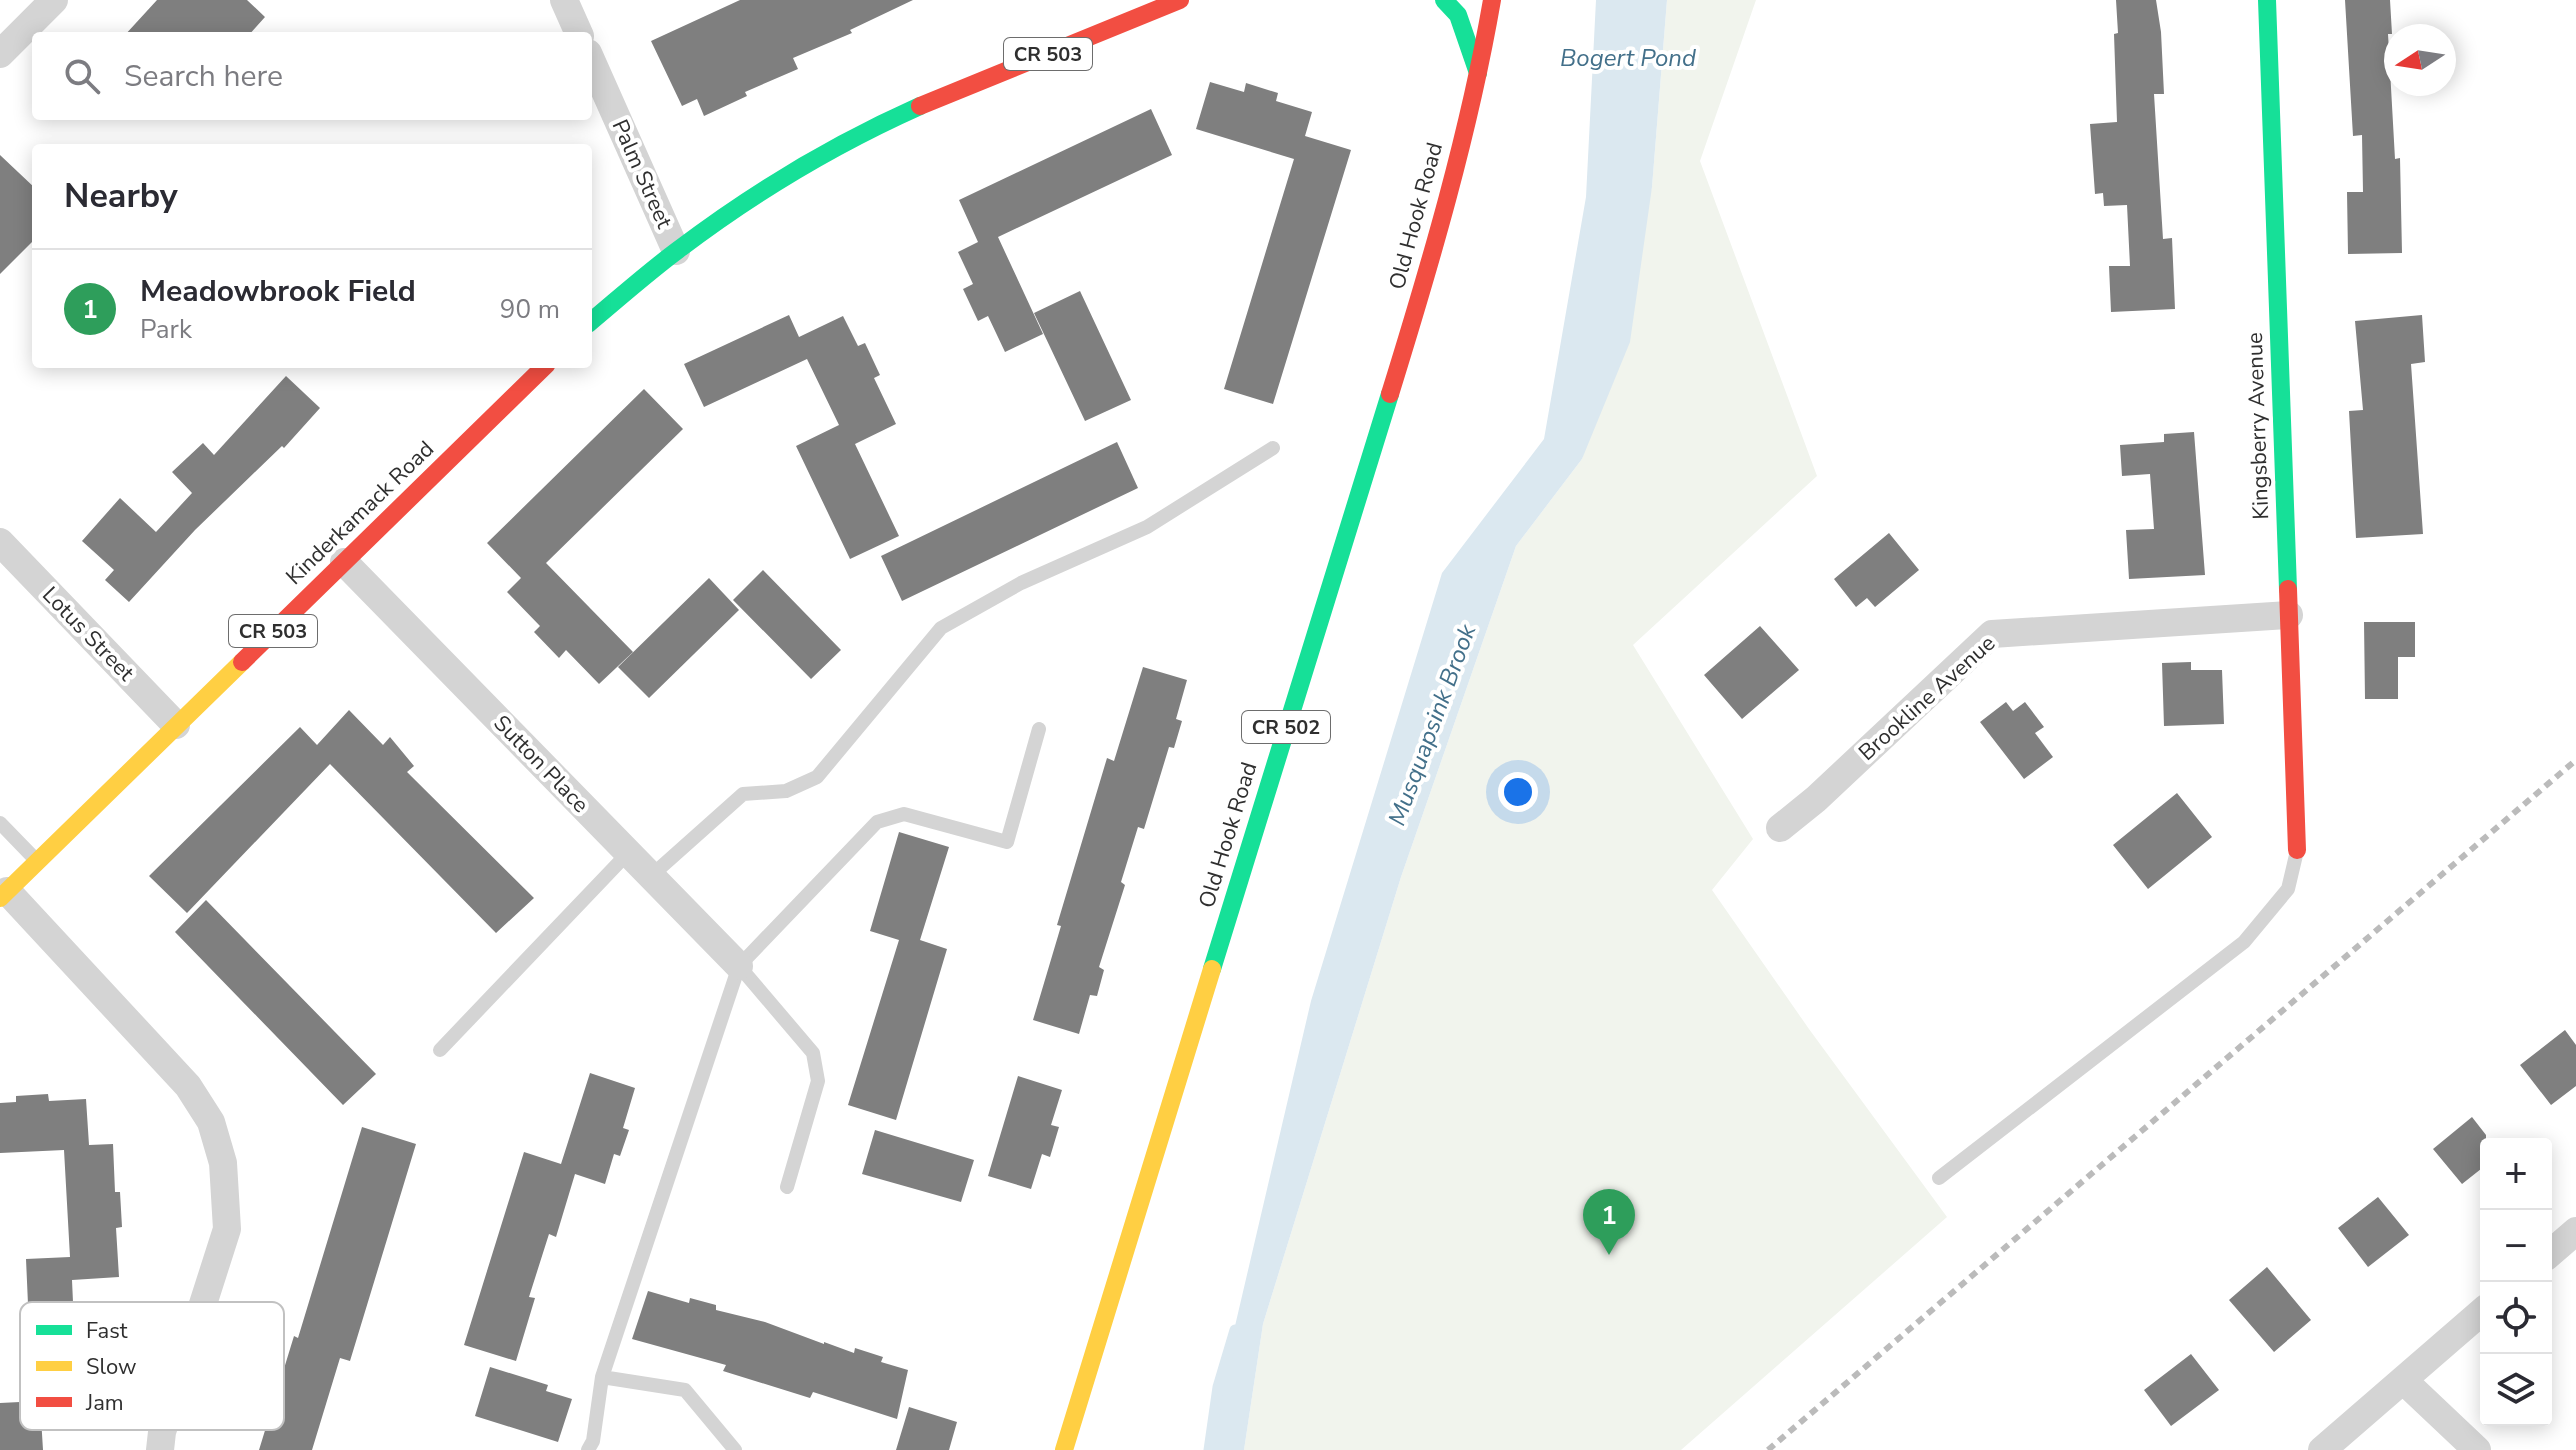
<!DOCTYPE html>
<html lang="en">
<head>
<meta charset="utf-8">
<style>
	:root { --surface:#fff; --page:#f7f7f7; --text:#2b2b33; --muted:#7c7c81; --line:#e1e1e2; --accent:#b45309 }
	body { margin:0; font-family:"Nunito Sans",sans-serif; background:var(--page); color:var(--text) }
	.controls { position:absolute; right:24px; bottom:24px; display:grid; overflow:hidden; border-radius:8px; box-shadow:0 4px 20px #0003 }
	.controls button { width:72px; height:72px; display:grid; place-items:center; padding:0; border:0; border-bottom:2px solid var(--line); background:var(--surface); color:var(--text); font:40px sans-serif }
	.compass { position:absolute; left:2384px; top:24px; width:72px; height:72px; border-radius:50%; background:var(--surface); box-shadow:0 4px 20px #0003; rotate:258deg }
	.you { position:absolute; left:1518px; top:792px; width:28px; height:28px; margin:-20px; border:6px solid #fff; border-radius:50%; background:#1a73e8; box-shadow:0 0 0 12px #1a73e833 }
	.badge { display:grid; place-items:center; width:52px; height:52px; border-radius:50%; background:var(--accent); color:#fff; font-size:26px; font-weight:700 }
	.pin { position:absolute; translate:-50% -66px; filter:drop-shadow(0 2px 4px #0008) }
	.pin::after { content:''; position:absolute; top:42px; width:28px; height:24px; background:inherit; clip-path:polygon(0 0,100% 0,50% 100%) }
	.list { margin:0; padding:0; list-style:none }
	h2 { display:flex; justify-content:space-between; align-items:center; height:104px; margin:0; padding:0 32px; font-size:34px }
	h2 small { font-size:26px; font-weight:400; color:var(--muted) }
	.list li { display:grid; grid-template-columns:52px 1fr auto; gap:24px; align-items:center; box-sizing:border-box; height:120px; padding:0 32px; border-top:2px solid var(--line) }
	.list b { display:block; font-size:30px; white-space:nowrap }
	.list p { margin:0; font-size:26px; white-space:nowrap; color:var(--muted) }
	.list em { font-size:26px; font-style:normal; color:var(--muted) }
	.icon { flex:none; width:44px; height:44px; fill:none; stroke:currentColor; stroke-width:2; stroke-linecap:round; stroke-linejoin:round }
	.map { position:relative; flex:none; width:2576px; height:1450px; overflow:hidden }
	.search { position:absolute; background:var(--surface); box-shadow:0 4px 20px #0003; left:32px; top:32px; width:560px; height:88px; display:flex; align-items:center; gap:20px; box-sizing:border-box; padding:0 28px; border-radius:8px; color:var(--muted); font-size:30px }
	.panel { position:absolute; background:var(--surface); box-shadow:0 4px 20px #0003; left:32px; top:144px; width:560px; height:224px; border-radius:8px }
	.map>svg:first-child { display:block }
	.green { fill:#f1f4ed }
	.water { fill:#dbe8f0 }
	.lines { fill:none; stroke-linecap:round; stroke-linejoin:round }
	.stream { stroke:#dbe8f0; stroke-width:11 }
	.building { fill:#7f7f7f }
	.lane { stroke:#d4d4d4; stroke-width:14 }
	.street { stroke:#d4d4d4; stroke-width:28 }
	.fast { stroke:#16e098; stroke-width:18 }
	.slow { stroke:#ffcf43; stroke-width:18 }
	.jam { stroke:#f24e42; stroke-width:18 }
	.rail { stroke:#bbb; stroke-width:6; stroke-dasharray:8 6; stroke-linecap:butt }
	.labels { text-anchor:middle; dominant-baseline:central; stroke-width:8; stroke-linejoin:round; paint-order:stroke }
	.shield { fill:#fff; stroke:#6d6d6d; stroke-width:2 }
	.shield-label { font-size:20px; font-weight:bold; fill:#2f2f2f }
	.street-label { font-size:22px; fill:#2f2f2f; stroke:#fff }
	.water-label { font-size:24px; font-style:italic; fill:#43708a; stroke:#fff }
	.key { fill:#fff; stroke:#c1c1c1; stroke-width:2 }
	.key-label { font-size:22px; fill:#2f2f2f }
</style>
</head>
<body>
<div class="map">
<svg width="2576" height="1450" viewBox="0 0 2576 1450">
	<rect width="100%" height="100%" fill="#fff"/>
	<!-- green -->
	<path class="green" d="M1667 0H1756L1700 161 1817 476 1633 645 1753 839 1712 890 1809 1029 1947 1217 1681 1450H1244L1263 1324 1401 877 1516 546 1582 459 1652 187Z"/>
	<!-- water -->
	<path class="water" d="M1596 0H1667L1652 187 1630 342 1582 459 1516 546 1401 877 1263 1324 1244 1450H1206L1311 1001 1442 573 1544 439 1586 197Z"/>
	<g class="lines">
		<!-- stream -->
		<path class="stream" d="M1209 1450 1218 1387 1235 1330"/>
	</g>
	<!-- building -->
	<path class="building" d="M157 0H247L265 17 248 36H124Z
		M740 0H913L850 30 852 33 793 58 798 69 745 92 747 96 704 116 697 99 682 106 651 41Z
		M2116 0H2156L2161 32 2164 94H2154L2163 239 2172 238 2175 309 2111 312 2109 266H2130L2127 205 2104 206 2103 193 2095 194 2090 124 2117 122 2114 34 2118 33Z
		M2345 0H2390L2392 34H2388L2395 159 2400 158 2402 253 2348 254 2347 192H2363L2362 135 2353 136Z
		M1210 82 1244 92 1246 83 1278 93 1276 101 1312 112 1305 136 1351 150 1273 404 1224 389 1294 159 1196 129Z
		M1151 109 1172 155 998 237 1043 334 1005 352 988 316 978 321 963 289 973 284 958 252 978 242 959 200Z
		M0 155 36 189V238L0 274Z
		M1080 291 1131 400 1085 421 1034 313Z
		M789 315 799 337 843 316 858 346 865 343 880 375 874 378 896 424 855 444 899 536 850 559 796 446 839 425 807 359 704 407 684 364Z
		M2422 315 2425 362 2411 364 2423 534 2356 538 2349 411 2363 410 2355 321Z
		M286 376 320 408 284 448 282 446 195 530 129 602 105 580 114 570 82 541 120 498 156 532 192 493 172 472 203 443 214 455Z
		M644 389 683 429 546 563 633 652 599 684 566 650 559 658 534 632 540 626 507 592 521 578 487 543Z
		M2194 432 2205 575 2129 579 2126 530 2154 529 2150 474 2122 476 2120 445 2164 442V434Z
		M1117 442 1138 488 902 601 881 556Z
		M1889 533 1919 570 1875 607 1867 598 1856 607 1834 579Z
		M763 570 841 650 811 679 733 600Z
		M709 578 739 610 649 698 618 667Z
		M2364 622H2415V657H2398V699H2365Z
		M1760 626 1799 670 1742 719 1704 675Z
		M2191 662V670H2222L2224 724 2164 726 2162 663Z
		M1143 667 1187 680 1176 719 1182 721 1174 748 1169 747 1144 829 1138 827 1121 882 1125 885 1099 967 1104 970 1097 996 1090 995 1079 1034 1033 1020 1061 926 1057 925 1107 758 1114 761Z
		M2006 702 2013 711 2025 702 2044 727 2035 733 2053 757 2024 779 1980 722Z
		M349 710 383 745 390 737 414 766 407 772 534 898 496 933 330 764 187 913 149 876 300 727 317 745Z
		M2177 793 2212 837 2148 889 2113 845Z
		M899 832 949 847 920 940 947 949 896 1120 848 1105 899 940 870 931Z
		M206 900 376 1074 343 1105 175 932Z
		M2565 1030 2576 1045V1086L2551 1105 2520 1065Z
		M590 1073 635 1088 623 1128 629 1130 620 1156 614 1154 605 1184 575 1174 556 1237 549 1234 529 1297 535 1298 516 1361 464 1345 524 1152 561 1164Z
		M1018 1076 1062 1090 1051 1125 1059 1127 1050 1157 1042 1154 1031 1189 988 1176Z
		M48 1094 49 1101 86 1099 89 1145 113 1144 115 1192H120L122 1227 116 1228 119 1277 72 1280 76 1369 31 1372 26 1259 70 1257 64 1150 0 1153V1103L16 1102V1096Z
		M2472 1117 2486 1135V1165L2462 1184 2433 1149Z
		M362 1127 416 1144 350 1361 340 1358 312 1450H259L294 1336 298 1338Z
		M875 1130 974 1160 961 1202 862 1174Z
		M2378 1197 2409 1235 2368 1267 2338 1228Z
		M2267 1267 2311 1320 2274 1352 2229 1300Z
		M648 1291 689 1303 690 1298 716 1305V1310L765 1322 824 1344V1342L854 1353 855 1348 883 1357 881 1362 908 1370 897 1419 813 1392 810 1398 723 1371 726 1365 632 1339Z
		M2191 1354 2219 1390 2171 1426 2144 1390Z
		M490 1367 548 1385 546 1391 572 1399 558 1442 475 1416Z
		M40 1401 43 1450H0V1403Z
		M909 1407 957 1422 949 1450H896Z"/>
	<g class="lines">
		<!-- lane -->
		<path class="lane" d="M0 823 33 857
			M651 876 743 794 786 791 817 777 941 628 1021 583 1147 527 1273 448
			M739 966 813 1053 818 1081 787 1187
			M440 1050 628 853
			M1939 1178 2244 942 2288 889 2297 851
			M602 1377 685 1390 735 1450
			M588 1450 593 1441 602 1377 739 966 877 822 904 814 1007 842 1039 729"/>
		<!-- street -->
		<path class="street" d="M564 0 580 36
			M588 53 676 251
			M0 54 54 0
			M0 542 176 725
			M344 562 739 966
			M1780 828 1816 799 1992 634 2289 615
			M7 891 188 1086 211 1122 223 1163 227 1229 162 1432 160 1450
			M2546 1257 2576 1231
			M2403 1380 2477 1450
			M2322 1450 2486 1308"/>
		<!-- fast -->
		<path class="fast" d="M1444 0 1458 15 1478 73
			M2267 0 2288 589
			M588 324C618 299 647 273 678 250 753 193 835 144 920 106
			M1212 969 1390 394"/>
		<!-- slow -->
		<path class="slow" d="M0 898 242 662
			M1064 1450 1212 969"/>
		<!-- jam -->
		<path class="jam" d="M920 106 1180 0
			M1390 394C1430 265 1469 133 1492 0
			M2288 589 2297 850
			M242 662 547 364"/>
		<!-- rail -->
		<path class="rail" d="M1768 1450 2576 760"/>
	</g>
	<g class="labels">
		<!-- shield labels -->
		<g class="shield">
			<rect x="1004" y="38" width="88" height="32" rx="6"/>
			<rect x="229" y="615" width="88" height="32" rx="6"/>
			<rect x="1242" y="711" width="88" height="32" rx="6"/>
		</g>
		<g class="shield-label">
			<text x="1048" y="54">CR 503</text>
			<text x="273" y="631">CR 503</text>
			<text x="1286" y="727">CR 502</text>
		</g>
		<!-- street labels -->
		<g class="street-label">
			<text transform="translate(642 174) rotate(66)">Palm Street</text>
			<text transform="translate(1416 216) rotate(-75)">Old Hook Road</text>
			<text transform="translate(2258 426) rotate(-92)">Kingsberry Avenue</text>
			<text transform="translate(360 513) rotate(-44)">Kinderkamack Road</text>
			<text transform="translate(88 634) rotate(46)">Lotus Street</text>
			<text transform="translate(1927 698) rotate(-42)">Brookline Avenue</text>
			<text transform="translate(541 764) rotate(46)">Sutton Place</text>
			<text transform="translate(1228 835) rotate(-73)">Old Hook Road</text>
		</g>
		<!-- water labels -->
		<g class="water-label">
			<text x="1628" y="58">Bogert Pond</text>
			<text transform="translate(1432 725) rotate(-70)">Musquapsink Brook</text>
		</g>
	</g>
	<!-- legend -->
	<rect x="20" y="1302" width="264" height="128" rx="12" class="key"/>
	<rect x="36" y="1325" width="36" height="10" fill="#16e098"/>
	<rect x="36" y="1361" width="36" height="10" fill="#ffcf43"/>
	<rect x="36" y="1397" width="36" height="10" fill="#f24e42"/>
	<g class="key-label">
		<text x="86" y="1338">Fast</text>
		<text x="86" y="1374">Slow</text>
		<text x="86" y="1410">Jam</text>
	</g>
</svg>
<div class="controls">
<button>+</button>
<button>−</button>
<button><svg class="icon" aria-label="locate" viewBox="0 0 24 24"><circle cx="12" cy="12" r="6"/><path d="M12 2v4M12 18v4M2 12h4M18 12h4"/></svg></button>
<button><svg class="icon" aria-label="layers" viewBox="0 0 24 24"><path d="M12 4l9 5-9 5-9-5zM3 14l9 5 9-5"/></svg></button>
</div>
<svg class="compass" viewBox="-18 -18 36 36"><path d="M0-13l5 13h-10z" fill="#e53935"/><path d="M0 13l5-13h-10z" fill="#7c7c81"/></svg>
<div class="you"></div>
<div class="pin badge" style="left:1609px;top:1255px;background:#2e9e5b">1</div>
<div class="search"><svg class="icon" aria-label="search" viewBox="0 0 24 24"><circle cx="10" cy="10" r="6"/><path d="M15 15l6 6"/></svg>Search here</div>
<section class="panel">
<h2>Nearby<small></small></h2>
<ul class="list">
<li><span class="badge" style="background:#2e9e5b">1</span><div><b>Meadowbrook Field</b><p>Park</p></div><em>90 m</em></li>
</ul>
</section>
</div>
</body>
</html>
